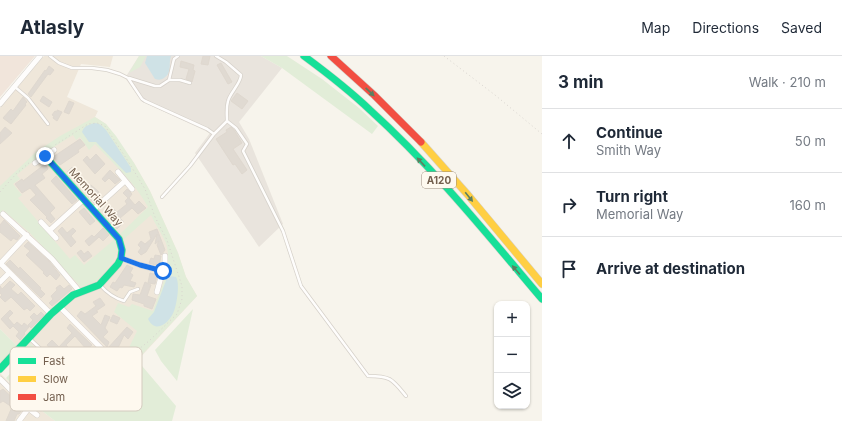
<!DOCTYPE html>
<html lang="en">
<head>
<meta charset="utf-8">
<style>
	:root { --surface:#fff; --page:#f2f2f3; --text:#1f2937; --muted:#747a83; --line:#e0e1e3 }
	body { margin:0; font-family:Inter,sans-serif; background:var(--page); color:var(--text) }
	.controls { position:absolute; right:12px; bottom:12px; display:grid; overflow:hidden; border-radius:8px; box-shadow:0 1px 3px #0004 }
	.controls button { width:36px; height:36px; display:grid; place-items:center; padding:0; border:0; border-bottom:1px solid var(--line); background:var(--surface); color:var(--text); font:20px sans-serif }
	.stop { position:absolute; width:12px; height:12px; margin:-9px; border:3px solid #1a73e8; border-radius:50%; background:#fff }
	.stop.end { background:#1a73e8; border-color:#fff; box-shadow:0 1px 4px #0008 }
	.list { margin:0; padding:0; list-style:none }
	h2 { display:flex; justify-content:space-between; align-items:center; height:52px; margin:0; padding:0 16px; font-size:17px }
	h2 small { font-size:13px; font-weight:400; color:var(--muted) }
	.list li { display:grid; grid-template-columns:26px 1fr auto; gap:12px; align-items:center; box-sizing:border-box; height:64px; padding:0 16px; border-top:1px solid var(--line) }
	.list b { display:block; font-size:15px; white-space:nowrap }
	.list p { margin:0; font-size:13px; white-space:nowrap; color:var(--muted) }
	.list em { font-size:13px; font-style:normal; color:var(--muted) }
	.icon { flex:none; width:22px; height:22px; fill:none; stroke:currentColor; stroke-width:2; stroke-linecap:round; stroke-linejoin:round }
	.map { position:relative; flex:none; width:542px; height:365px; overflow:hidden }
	header { display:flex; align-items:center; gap:24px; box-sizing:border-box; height:56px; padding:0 20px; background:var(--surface); border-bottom:1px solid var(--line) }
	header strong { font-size:19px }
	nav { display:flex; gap:22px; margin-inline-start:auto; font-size:14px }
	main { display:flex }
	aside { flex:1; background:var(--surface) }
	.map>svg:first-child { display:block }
	.residential { fill:#efe7da }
	.commercial { fill:#f1e5db }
	.industrial { fill:#e9e4dd }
	.green { fill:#e2edd8 }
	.water { fill:#cfe2e6 }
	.building { fill:#e0dad2; stroke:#dfd8cf }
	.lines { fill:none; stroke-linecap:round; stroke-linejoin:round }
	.lane-casing { stroke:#d6d1ca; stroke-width:4 }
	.street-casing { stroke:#d6d1ca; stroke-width:6 }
	.fast-casing { stroke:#d6d1ca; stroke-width:8 }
	.slow-casing { stroke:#d6d1ca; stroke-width:8 }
	.jam-casing { stroke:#d6d1ca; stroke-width:8 }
	.path { stroke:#d9d4cf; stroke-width:1; stroke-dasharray:1 3; stroke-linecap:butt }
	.lane { stroke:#fefdfc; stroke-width:2.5 }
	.street { stroke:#fefdfc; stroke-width:5 }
	.fast { stroke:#16e098; stroke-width:7 }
	.slow { stroke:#ffcf43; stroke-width:7 }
	.jam { stroke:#f24e42; stroke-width:7 }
	.oneway { fill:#5c7f60 }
	.route { stroke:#1a73e8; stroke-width:5 }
	.labels { text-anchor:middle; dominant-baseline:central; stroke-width:3; stroke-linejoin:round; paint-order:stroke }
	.shield { fill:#fef9ef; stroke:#9d8d7e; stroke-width:1 }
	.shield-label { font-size:10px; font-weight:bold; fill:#735f4e }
	.street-label { font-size:11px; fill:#735f4e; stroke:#fef9ef }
	.key { fill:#fef9ef; stroke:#d4cbbf; stroke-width:1 }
	.key-label { font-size:11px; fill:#735f4e }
</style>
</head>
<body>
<header>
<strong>Atlasly</strong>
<nav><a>Map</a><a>Directions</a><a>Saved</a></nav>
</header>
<main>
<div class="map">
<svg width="542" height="365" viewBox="0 0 542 365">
	<rect width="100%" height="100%" fill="#f7f4ec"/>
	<!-- residential -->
	<path class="residential" d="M44 0H113L110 11 81 8 67 41 98 55 95 61 106 68 134 107 150 135 178 197 186 221 197 240 86 360 0 273V52Z
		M0 317 24 341 55 365H0Z"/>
	<!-- commercial -->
	<path class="commercial" d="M0 0H35L0 41Z"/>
	<!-- industrial -->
	<path class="industrial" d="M139 0H261L282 12 239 66 249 83 283 168 259 191 195 97 210 77 143 46 141 44 125 22Z"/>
	<!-- green -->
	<path class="green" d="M139 0H146L140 11 129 17Z
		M261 0H287L322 23 359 52 378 70 372 78 282 12Z
		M95 61 106 68 116 80 134 107 150 135 178 197 186 221 197 240 137 304 176 350 172 365H55L24 341 6 322 27 300 22 295 30 287 84 340 124 302 137 275 114 256 118 247 129 251 132 248 153 255C160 234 173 210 166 187 162 178 155 168 151 159L123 184 120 178 148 151C135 127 114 108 95 88L89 94 80 81 76 84 73 79C54 91 34 103 17 119L20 123 13 128 22 139 18 142 70 203 75 199 84 209 115 183 117 194 114 203 102 220 94 227 81 231 30 177 3 154 0 159V130L36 96 60 80Z
		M193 253 177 325 161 305 155 294Z
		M0 273 17 290 0 309Z"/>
	<!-- water -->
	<path class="water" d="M147 0H171C168 8 173 16 164 22 161 24 159 24 155 23L145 7Z
		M94 67C100 67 102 70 106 74L131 112V116L126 117 96 86H89L82 76C84 70 88 69 94 67Z
		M170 220 176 221C180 227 177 247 174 255 170 266 156 279 148 263L154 256 167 222Z"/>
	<!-- building -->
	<path class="building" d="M203 0H210L208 9 201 8Z
		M181 5 194 9 193 14 195 15 192 26 186 23 189 13 180 11Z
		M221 7 232 26 228 28 217 9Z
		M49 10 54 14 50 19 48 18 31 41 28 38 45 14 46 15Z
		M237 37 248 45 242 53 231 45Z
		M43 40 52 46 49 51 40 45Z
		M23 41 27 46 25 48 26 49 11 68 3 62 11 53 13 55Z
		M69 45 74 47 69 58 64 56Z
		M57 54 62 56 57 65 53 62 54 60 52 59 55 55 57 56Z
		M5 71 12 77 0 88V77Z
		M231 71 234 74 242 87 233 93 247 114 242 118 235 108 233 109 216 83 227 76 226 74Z
		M80 83 85 89 78 94 79 96 60 109 53 101Z
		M96 98 105 108 95 118 83 104 87 100 90 104Z
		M45 108 48 113 42 118 45 122 35 129 55 152 50 157 55 163 51 167 46 162 47 161 30 144 36 139 30 132 22 137 15 128 22 123 23 125Z
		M72 111 75 115 74 116 89 130 91 129 99 136 97 139 100 143 94 147 86 138 87 137 67 116Z
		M110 114 120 124 115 128 109 122 105 126 102 123Z
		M56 120 77 144 72 148 51 125Z
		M127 133 132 138 129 142 135 149 139 145 146 152 138 158 132 152 120 162 124 166 117 173 111 166 116 162 109 156 113 152 117 156 127 148 125 145 128 142 123 137Z
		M84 152 95 165 90 169 79 156Z
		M4 164 20 180 17 184 13 182 11 185 0 176V169Z
		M62 171 67 177 73 172 76 175 71 180 76 186 71 191 58 175Z
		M103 172 109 179 103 185 99 181 89 190 85 185 92 179 94 181Z
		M157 173 165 194 161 199 157 189 159 185 155 188 157 178 146 196 141 199 138 196 141 192 138 189 141 185 145 188 151 183 149 176Z
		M28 186 49 205 60 219 56 224 50 218 47 221 43 217 44 216 26 199 30 195 24 190Z
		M81 194 84 198 88 195 92 200 84 206 77 197Z
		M155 199 161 200 159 210 149 207 151 202 154 203Z
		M10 204 19 213 20 211 41 232 40 233 45 238 41 242 6 208Z
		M127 209 133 212 130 217 133 219 130 225 136 227 134 231 124 229 122 232 120 231 117 235 110 231 113 226 115 227Z
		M150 217 157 219 155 228 148 227Z
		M10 225 15 229 11 233 18 239 21 236 35 250 30 255 27 252 24 254 11 241 5 246 0 241 2 239 0 237V230L2 233Z
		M145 226 151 229 147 240 156 243 152 253 144 250V248L132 244 133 238 140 239Z
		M60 229 64 233 69 229 72 233 52 250 49 247 53 243 51 240 57 234 56 232Z
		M100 242 105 249 96 255 98 256 92 260 101 269 105 259 110 261 105 272 108 276 103 281 109 286 107 291 77 260 81 255 85 258 96 250 93 246Z
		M10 254 13 257 8 262 14 269 17 266 22 270 24 267 29 271 24 277 25 278 20 284 16 280 19 276 13 270 10 273 1 263Z
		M41 256 44 259 31 272 28 269 33 264 30 261 34 257 37 260Z
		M113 259 120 262 117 268 110 265Z
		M70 268 92 289 87 294 75 280 66 289 72 295 74 294 78 298 67 310 57 302 47 289 52 284 59 291 72 277 67 272Z
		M127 271 133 276 128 283 124 279 118 292 120 294 115 299 108 292Z
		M3 333 16 345 15 347 23 352 19 358H17L14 365H6L12 351 3 345 0 347V335Z"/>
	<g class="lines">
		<!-- lane casing -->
		<g class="lane-casing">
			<path id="lane" d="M50 0 59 7 72 12H92L107 14 120 18 128 22 142 43 145 45 207 73 214 78
				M216 0 226 6 241 19C241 27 230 37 228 45 226 52 227 59 227 65
				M129 22 155 30H160L169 24H180L190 27
				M169 24 174 3 178 0
				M15 31 28 42 48 68
				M162 141 190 110 214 78 227 65 236 72 247 88 243 95 283 175 301 230 368 320C391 320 392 323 406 340
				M100 229C107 237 114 242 124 245L130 236 138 233
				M30 283 73 323"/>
		</g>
		<!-- street casing -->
		<g class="street-casing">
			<path id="street" d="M0 48 40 0
				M35 107 54 94
				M118 116 132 133
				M93 154 125 125
				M3 158 52 203 80 236
				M41 166 56 182
				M50 174 83 144
				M121 202 140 209 163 215
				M0 207 51 258
				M0 208 27 179
				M0 226 9 217
				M157 236 165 206V200
				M60 251 115 306
				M108 313 122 297
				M0 323C13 335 23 349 37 359
				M19 365 28 353"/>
		</g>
		<!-- fast casing -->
		<g class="fast-casing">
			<path id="fast" d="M304 0C327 17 349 34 370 54 433 111 487 178 542 243
				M0 313 51 258 73 239 99 229 118 208 121 202 122 194 119 183 45 100"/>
		</g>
		<!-- slow casing -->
		<g class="slow-casing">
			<path id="slow" d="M421 86 468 139 542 228"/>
		</g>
		<!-- jam casing -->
		<g class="jam-casing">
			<path id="jam" d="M331 0 374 39 421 86"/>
		</g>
		<!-- path -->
		<path class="path" d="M444 0 495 39 542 78
			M0 136 16 118 30 106
			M49 307 78 334 87 340 93 339 134 297 149 285 177 258 182 243V230L167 184 155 161 145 133 126 102 105 70 97 67 88 68 55 89"/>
		<!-- lane -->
		<use href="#lane" class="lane"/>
		<!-- street -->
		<use href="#street" class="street"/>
		<!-- fast -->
		<use href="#fast" class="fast"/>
		<!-- slow -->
		<use href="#slow" class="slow"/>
		<!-- jam -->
		<use href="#jam" class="jam"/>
	</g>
	<!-- one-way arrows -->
	<defs><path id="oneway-solid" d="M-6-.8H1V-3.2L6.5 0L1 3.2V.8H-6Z"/></defs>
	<g class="oneway">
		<use href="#oneway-solid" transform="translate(370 36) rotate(43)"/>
		<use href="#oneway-solid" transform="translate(421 106) rotate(-133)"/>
		<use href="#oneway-solid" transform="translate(469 141) rotate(51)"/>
		<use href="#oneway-solid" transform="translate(516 214) rotate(-131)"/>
	</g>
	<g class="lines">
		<!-- route -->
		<path class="route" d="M45 100 119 183 122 194 121 202 140 209 163 215"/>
	</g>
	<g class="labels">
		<!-- shield labels -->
		<rect class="shield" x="422" y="116" width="34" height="16" rx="3"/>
		<g class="shield-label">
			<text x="439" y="124">A120</text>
		</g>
		<!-- street labels -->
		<g class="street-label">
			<text transform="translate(96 141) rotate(48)">Memorial Way</text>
		</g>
	</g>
	<!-- legend -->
	<rect x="10" y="291" width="132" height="64" rx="6" class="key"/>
	<rect x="18" y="302" width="18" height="6" fill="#16e098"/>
	<rect x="18" y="320" width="18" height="6" fill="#ffcf43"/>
	<rect x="18" y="338" width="18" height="6" fill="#f24e42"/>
	<g class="key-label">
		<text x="43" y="309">Fast</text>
		<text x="43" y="327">Slow</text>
		<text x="43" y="345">Jam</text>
	</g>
</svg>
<div class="controls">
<button>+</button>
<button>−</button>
<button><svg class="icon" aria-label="layers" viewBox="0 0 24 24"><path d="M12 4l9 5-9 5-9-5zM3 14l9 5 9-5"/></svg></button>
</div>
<div class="stop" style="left:163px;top:215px"></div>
<div class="stop end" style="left:45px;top:100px"></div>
</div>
<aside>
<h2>3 min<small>Walk · 210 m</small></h2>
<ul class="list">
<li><svg class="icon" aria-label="ahead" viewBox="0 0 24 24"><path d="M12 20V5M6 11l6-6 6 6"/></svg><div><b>Continue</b><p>Smith Way</p></div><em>50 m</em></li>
<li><svg class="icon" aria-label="right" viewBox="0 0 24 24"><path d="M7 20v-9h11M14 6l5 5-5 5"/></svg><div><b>Turn right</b><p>Memorial Way</p></div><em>160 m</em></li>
<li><svg class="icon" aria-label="arrive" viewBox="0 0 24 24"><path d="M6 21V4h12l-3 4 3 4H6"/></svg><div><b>Arrive at destination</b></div></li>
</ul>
</aside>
</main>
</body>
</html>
